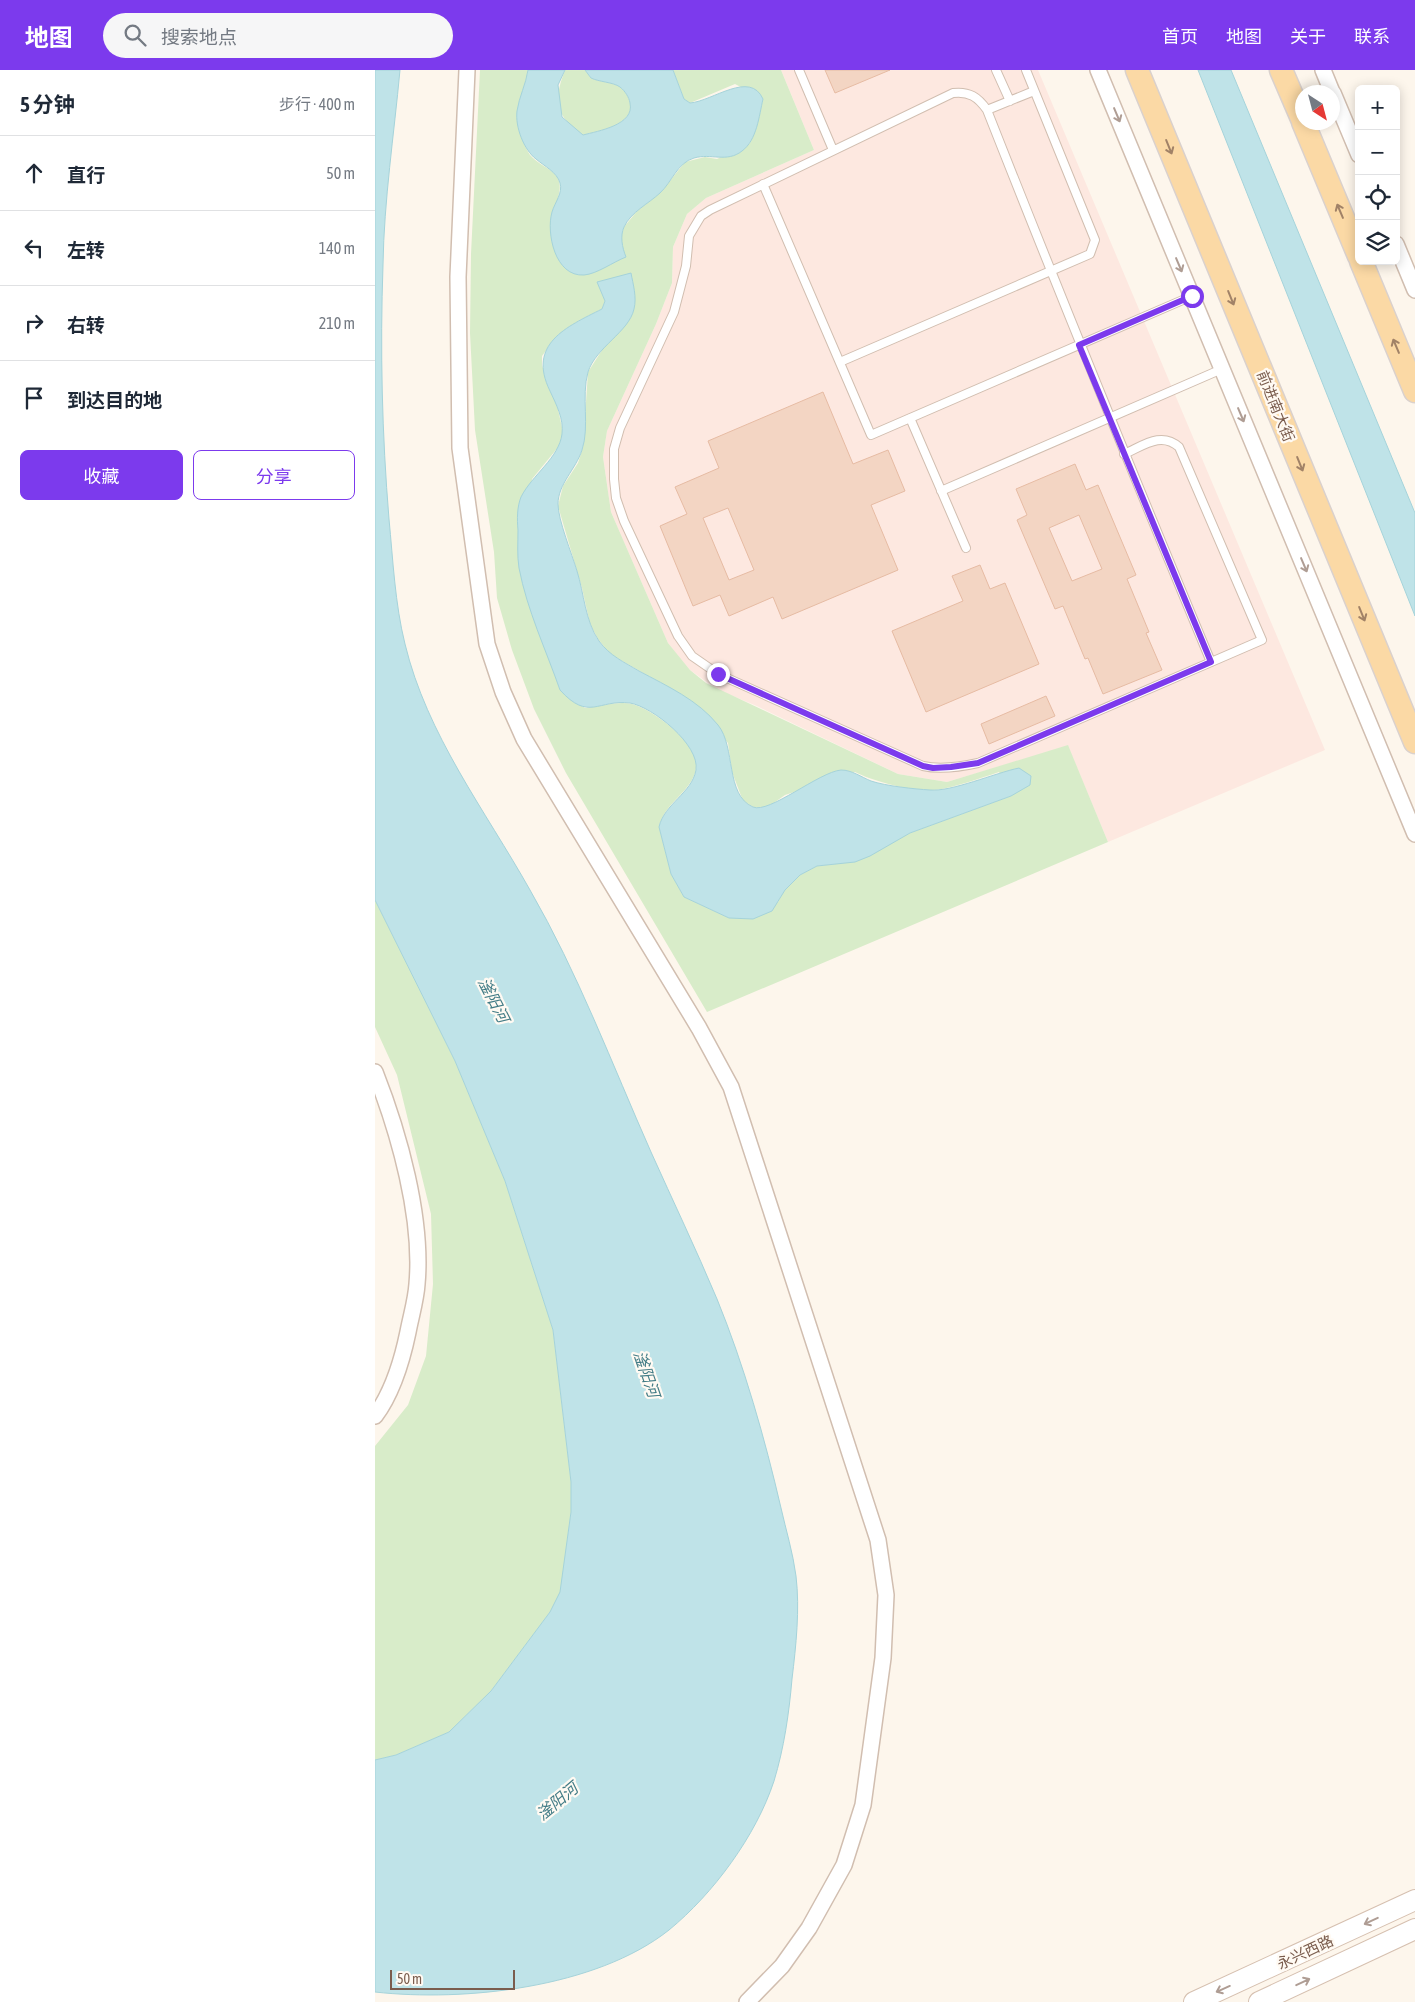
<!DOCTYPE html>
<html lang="zh">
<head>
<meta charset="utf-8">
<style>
	:root { --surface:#fff; --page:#f6f6f7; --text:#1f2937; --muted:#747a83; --line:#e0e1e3; --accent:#7c3aed }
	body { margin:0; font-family:"Asap Condensed","Noto Sans SC",sans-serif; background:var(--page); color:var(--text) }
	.controls { position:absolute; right:15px; top:15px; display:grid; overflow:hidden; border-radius:8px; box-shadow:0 2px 12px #0003 }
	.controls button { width:45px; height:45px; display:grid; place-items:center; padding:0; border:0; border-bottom:1px solid var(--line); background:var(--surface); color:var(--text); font:25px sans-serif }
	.compass { position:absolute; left:920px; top:15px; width:45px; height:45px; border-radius:50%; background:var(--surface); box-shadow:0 2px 12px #0003; rotate:144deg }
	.scale { position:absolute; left:15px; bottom:12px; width:125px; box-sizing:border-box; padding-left:5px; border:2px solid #7a5c4d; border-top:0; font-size:14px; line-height:18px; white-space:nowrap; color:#7a5c4d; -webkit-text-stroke:4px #fffaf3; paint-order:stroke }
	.stop { position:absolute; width:15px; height:15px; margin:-11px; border:4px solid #7c3aed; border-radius:50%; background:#fff }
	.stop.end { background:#7c3aed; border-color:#fff; box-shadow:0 1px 5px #0008 }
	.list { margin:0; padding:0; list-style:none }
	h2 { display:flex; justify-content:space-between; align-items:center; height:65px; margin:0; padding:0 20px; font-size:21px }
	h2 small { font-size:16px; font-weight:400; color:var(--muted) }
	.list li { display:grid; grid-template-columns:32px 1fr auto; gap:15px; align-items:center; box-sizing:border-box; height:75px; padding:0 20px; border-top:1px solid var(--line) }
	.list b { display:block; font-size:19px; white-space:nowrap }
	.list em { font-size:16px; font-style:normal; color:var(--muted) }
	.actions { display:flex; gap:10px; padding:15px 20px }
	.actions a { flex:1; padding:11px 0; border:1px solid var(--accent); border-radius:8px; text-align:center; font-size:18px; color:var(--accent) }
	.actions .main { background:var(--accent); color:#fff }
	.icon { flex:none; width:28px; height:28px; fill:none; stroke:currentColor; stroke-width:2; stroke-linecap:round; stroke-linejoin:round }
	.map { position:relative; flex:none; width:1040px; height:1932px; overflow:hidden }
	header { display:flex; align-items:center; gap:30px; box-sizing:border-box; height:70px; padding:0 25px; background:var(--accent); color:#fff }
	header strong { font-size:24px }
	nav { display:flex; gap:28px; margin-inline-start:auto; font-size:18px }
	.search { width:350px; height:45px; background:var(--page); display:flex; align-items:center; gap:12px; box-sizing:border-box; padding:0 18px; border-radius:28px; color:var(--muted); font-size:19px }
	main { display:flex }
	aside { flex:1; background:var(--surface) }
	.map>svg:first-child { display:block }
	.commercial { fill:#fde8e0 }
	.green { fill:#d8ecc9; fill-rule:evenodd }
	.water { fill:#bfe3e8; stroke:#a5d3da }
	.building { fill:#f3d5c3; stroke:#e6bba3; fill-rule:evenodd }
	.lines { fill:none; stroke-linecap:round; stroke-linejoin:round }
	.service-casing { stroke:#d1beb0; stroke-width:10 }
	.minor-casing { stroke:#d1beb0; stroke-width:18 }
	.secondary-casing { stroke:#d6c0b0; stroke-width:22 }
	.primary-casing { stroke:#dad1cd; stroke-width:25 }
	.service { stroke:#fff; stroke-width:8 }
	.minor { stroke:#fff; stroke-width:15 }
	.secondary { stroke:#fff; stroke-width:20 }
	.primary { stroke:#fbd9a5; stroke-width:22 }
	.oneway { stroke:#af9d94 }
	.oneway2 { stroke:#a18267 }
	.route { stroke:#7c3aed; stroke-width:6 }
	.labels { text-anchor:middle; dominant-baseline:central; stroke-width:4.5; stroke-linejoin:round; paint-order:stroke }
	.street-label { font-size:15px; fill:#7a5c4d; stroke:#fffaf3 }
	.water-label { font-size:16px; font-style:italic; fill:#437c86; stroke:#fffaf3 }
</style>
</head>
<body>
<header>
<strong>地图</strong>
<div class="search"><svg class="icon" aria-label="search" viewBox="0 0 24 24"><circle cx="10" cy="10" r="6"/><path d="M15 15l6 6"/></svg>搜索地点</div>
<nav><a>首页</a><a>地图</a><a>关于</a><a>联系</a></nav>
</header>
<main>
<aside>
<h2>5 分钟<small>步行 · 400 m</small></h2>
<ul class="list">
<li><svg class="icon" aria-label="ahead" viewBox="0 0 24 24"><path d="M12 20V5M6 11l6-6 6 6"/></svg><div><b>直行</b></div><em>50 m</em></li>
<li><svg class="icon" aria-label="left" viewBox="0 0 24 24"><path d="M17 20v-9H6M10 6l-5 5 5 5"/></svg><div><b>左转</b></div><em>140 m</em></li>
<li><svg class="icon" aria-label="right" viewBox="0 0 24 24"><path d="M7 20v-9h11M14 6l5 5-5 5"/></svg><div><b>右转</b></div><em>210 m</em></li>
<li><svg class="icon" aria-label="arrive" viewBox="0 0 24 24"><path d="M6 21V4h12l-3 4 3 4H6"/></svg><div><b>到达目的地</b></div></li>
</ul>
<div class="actions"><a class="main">收藏</a><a>分享</a></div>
</aside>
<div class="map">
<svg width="1040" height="1932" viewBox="0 0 1040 1932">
	<rect width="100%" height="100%" fill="#fdf6ec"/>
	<!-- commercial -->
	<path class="commercial" d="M406 0H663L950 680 733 772 693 676 572 712 523 704 382 636 343 620 315 600 303 586 293 573 236 442 228 387 232 361 281 254 297 213 298 177 312 144 331 128 439 80Z"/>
	<!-- green -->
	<path class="green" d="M105 0H153C150 27 137 38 147 67 148 73 152 80 155 85 170 102 191 99 183 128L248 180 246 167 249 157 262 141 286 122 310 92 330 87 342 89 375 73 388 29 360 14 315 33 309 29 298 0H406L439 80 331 128 312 144 298 177 297 213 281 254 232 361 228 387 236 442 293 573 315 600 331 613 523 704 572 712 693 675 733 772 332 942 191 703 159 639 137 580 122 528 119 482 100 360 95 263 96 184ZM223 212 247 258 229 277 213 302 208 377 203 393 188 416 183 436 207 518 215 554 223 569 235 584 310 627 353 673 357 702 368 731 380 738 393 737 410 725 480 702C497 711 541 723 560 720 581 717 603 709 624 702L636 726 535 763 515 773 460 794 442 796 425 805 409 820 403 832 354 848 309 827 296 804 284 757C289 734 313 724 320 703 329 676 279 640 257 634 244 631 224 636 210 638L185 620 147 508 157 409 185 375 188 362 182 335 174 318 167 295V286L182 266 205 250 227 239 230 231Z
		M190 0H210L216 8C224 12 238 12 245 17 250 21 254 27 255 33 260 55 223 61 208 65 180 46 178 31 190 0Z
		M0 830 80 991 130 1111 178 1260 196 1412V1442L186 1522 175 1542 116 1621 74 1662 21 1685 0 1690V1376L33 1335 51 1286 58 1214 56 1144 22 1005 0 957Z"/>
	<!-- water -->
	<path class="water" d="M0 0H25C19 65 9 130 8 195 5 279 7 365 14 449 18 490 20 534 30 574 52 665 110 740 155 820 203 903 237 994 276 1082 298 1131 321 1179 342 1229 369 1295 390 1369 406 1438 411 1460 418 1483 421 1506 425 1539 421 1576 417 1609 414 1644 409 1678 399 1711 381 1766 338 1824 294 1860 221 1918 89 1932 0 1922V1690L21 1685 74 1662 116 1621 175 1542 185 1522 196 1442V1412L178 1260 130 1111 80 991 0 830Z
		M153 0H190L183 15 187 47 208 65C223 61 260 55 255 33 254 27 250 21 245 17 238 12 224 12 216 8L210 0H298L309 29 315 33C338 31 375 0 388 29 384 46 382 70 367 81 352 93 336 83 319 88 302 93 297 112 285 123 273 134 256 142 249 157 245 166 247 177 251 187 238 192 222 204 209 205 180 207 171 163 177 142 180 132 188 123 185 113 182 102 169 96 161 89 149 80 140 57 142 41 144 27 151 14 153 0Z
		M823 0H856L1040 443V546Z
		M256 203C258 214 262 227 259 239 254 262 221 277 213 302 206 327 215 356 207 380 201 399 183 414 183 434 183 450 197 484 202 501 209 523 210 551 224 571 235 586 249 592 264 601 292 616 323 630 343 655 361 677 350 725 378 737 394 744 444 702 466 700 477 700 486 707 496 711 511 716 539 719 555 720 576 722 620 703 644 698L656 706 655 715 636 726 535 763 495 786 480 792 442 796 425 805 410 820 397 841 378 849 354 848 309 827 296 804 284 757C289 734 317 723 321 700 325 675 278 637 255 633 223 629 214 652 185 620 171 580 152 540 144 498 142 486 143 472 143 460 142 449 142 437 146 427 157 405 184 388 187 364 189 349 181 334 175 321 152 274 191 257 227 239L230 231 222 212Z"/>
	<!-- building -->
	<path class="building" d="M450 0H515L460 23Z
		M448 322 478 394 513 380 530 421 496 435 523 500 407 549 398 527 354 546 345 525 318 536 285 456 312 444 300 417 344 398 333 371ZM353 438 379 500 354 510 328 448Z
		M700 394 711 420 723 415 761 505 752 509 774 562 771 563 787 600 728 624 713 588 710 589 688 536 680 539 642 450 652 445 641 419ZM704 445 727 499 697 511 674 458Z
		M605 495 615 519 630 513 664 594 551 642 517 561 588 531 577 506Z
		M671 626 680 646 614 674 606 654Z"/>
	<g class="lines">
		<!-- service casing -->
		<g class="service-casing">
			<path id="service" d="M424 0 458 80
				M621 0 635 31
				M612 40 659 21
				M388 114 496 365 817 226
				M465 292 715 184 720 170 651 0
				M535 348 591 478
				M749 384C768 376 786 361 804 377L887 570 603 693C585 697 566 700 548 696L343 604 317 586 303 566 249 451 241 428 239 409V379L245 358 299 242 311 196 314 166 326 146 335 140 578 23C594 21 603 27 612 40 685 225 760 409 836 592
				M566 421 847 299"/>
		</g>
		<!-- minor casing -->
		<g class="minor-casing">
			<path id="minor" d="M92 0 83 207 85 378 112 574 128 622 149 669 324 958 356 1017 503 1470 511 1525 508 1588 488 1735 469 1795 434 1858 407 1896 372 1932
				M723 0 1040 764
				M948 0 957 22
				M958 23 984 85
				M1021 174 1040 220
				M0 1002C24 1063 48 1148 42 1214 41 1230 36 1246 33 1262 27 1291 18 1322 0 1346"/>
		</g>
		<!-- secondary casing -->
		<g class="secondary-casing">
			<path id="secondary" d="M819 1932 1040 1830
				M884 1932 1040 1859"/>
		</g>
		<!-- primary casing -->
		<g class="primary-casing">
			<path id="primary" d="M762 0 1040 672
				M906 0 928 51
				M928 52 984 186
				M986 191 1040 321"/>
		</g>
		<!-- service -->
		<use href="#service" class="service"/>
		<!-- minor -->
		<use href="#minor" class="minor"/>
		<!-- secondary -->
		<use href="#secondary" class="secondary"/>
		<!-- primary -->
		<use href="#primary" class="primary"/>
	</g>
	<!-- one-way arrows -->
	<defs><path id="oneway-shaft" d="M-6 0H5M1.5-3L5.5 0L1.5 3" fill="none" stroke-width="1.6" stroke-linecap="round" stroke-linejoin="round" transform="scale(1.25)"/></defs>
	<g class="oneway">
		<use href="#oneway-shaft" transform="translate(742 45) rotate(67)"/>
		<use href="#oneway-shaft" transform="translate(804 195) rotate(67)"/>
		<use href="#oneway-shaft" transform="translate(866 345) rotate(67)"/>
		<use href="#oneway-shaft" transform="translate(929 495) rotate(67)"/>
		<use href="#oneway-shaft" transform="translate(996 1851) rotate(155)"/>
		<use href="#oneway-shaft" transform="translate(928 1912) rotate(-25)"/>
		<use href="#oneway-shaft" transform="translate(848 1919) rotate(156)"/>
	</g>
	<g class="oneway2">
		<use href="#oneway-shaft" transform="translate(794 77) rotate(68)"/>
		<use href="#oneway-shaft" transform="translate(965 141) rotate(-113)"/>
		<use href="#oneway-shaft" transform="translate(856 228) rotate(68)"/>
		<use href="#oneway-shaft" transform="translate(1021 276) rotate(-113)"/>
		<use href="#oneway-shaft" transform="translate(925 394) rotate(68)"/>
		<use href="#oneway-shaft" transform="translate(987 544) rotate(68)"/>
	</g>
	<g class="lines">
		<!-- route -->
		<path class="route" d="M343 604 548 696 558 698 576 697 603 693 836 592 704 275 817 226"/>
	</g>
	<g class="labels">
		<!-- street labels -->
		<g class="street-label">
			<text transform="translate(901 336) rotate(68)">前进南大街</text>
			<text transform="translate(930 1882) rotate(-25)">永兴西路</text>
		</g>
		<!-- water labels -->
		<g class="water-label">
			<text transform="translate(119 930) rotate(63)">滏阳河</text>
			<text transform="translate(272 1304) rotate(71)">滏阳河</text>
			<text transform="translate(182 1731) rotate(-40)">滏阳河</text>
		</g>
	</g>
</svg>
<div class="controls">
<button>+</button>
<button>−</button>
<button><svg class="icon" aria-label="locate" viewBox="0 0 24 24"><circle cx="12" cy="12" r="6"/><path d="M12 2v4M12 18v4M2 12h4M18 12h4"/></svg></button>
<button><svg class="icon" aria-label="layers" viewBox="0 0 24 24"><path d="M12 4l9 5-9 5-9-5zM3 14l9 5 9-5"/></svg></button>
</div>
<svg class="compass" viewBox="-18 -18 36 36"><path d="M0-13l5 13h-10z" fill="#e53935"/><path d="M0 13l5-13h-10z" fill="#747a83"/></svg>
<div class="scale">50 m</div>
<div class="stop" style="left:817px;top:226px"></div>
<div class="stop end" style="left:343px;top:604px"></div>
</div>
</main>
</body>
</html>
